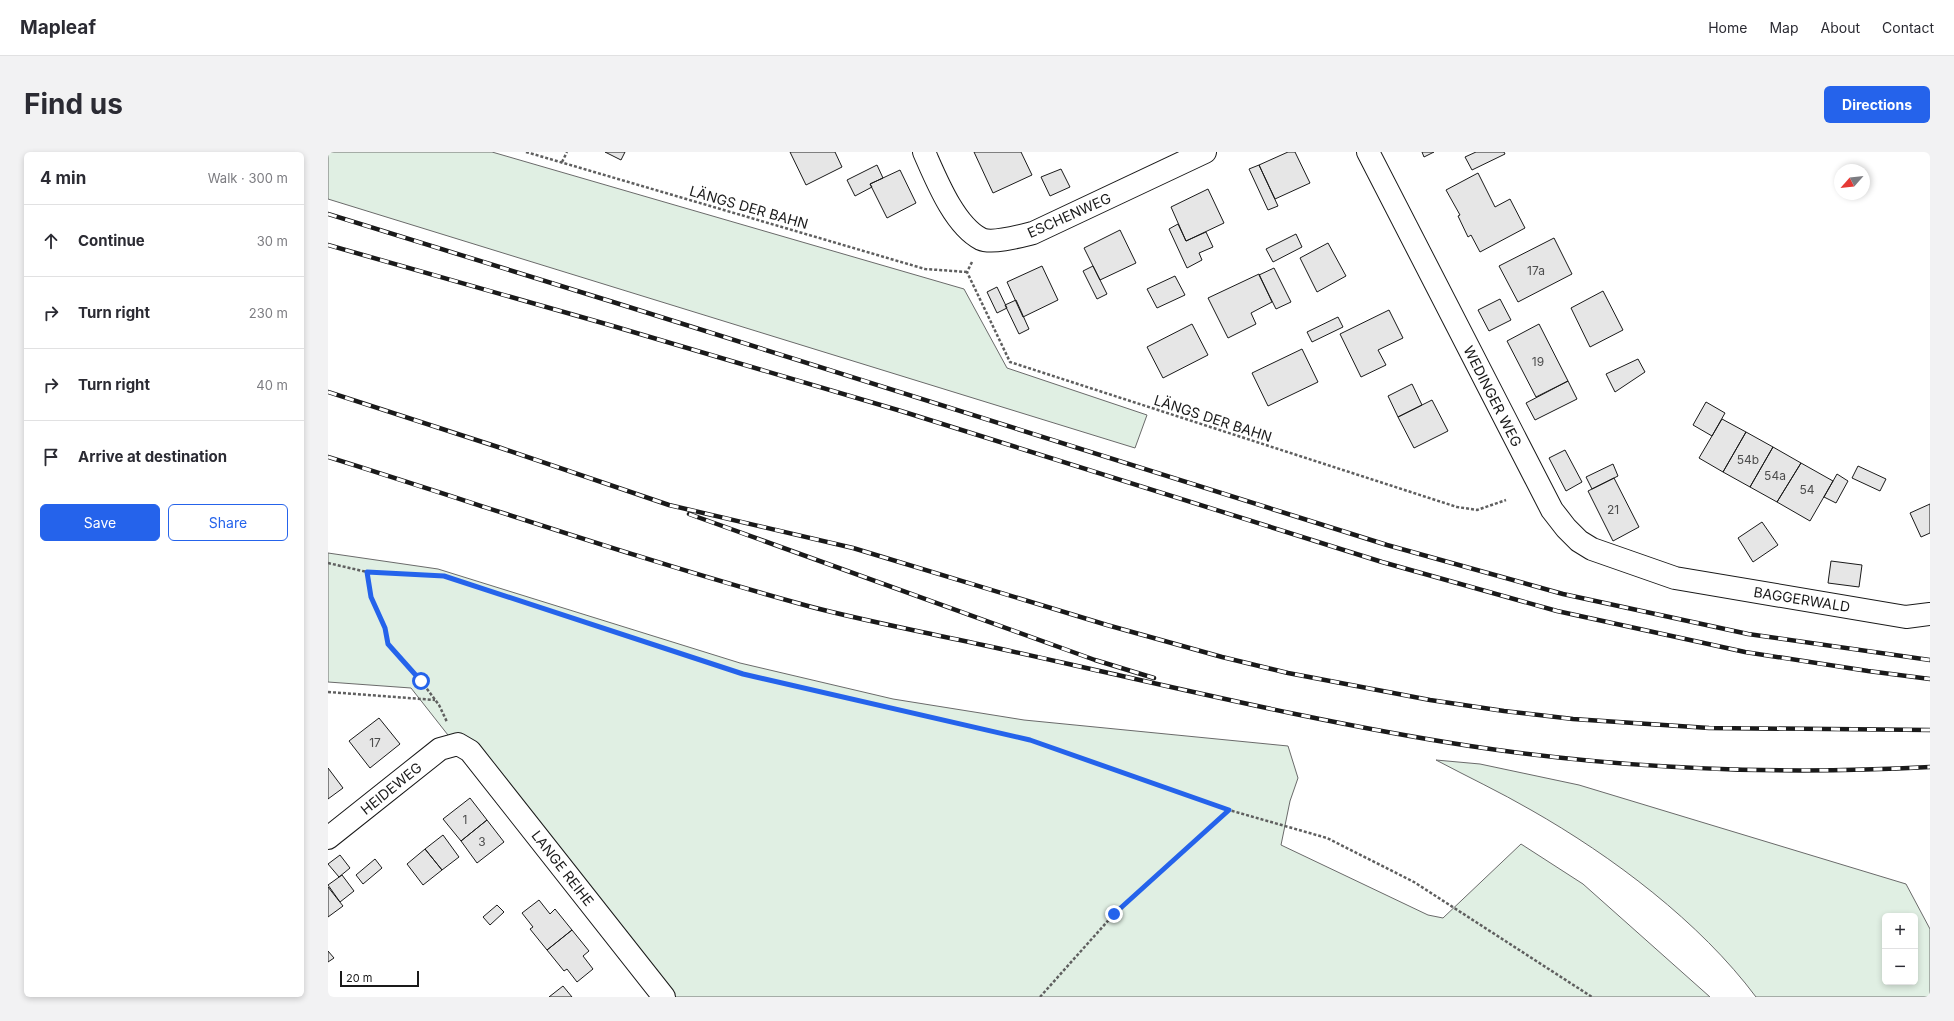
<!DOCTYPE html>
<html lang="en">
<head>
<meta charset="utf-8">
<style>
	:root { --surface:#fff; --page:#f2f2f3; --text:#2b2b33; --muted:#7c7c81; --line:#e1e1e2; --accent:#2563eb }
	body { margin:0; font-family:Inter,sans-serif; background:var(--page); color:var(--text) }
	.controls { position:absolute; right:12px; bottom:12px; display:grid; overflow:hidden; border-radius:6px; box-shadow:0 2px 6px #0003 }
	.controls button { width:36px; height:36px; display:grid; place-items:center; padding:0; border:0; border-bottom:1px solid var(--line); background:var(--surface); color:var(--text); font:20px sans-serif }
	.compass { position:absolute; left:1506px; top:12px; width:36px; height:36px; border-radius:50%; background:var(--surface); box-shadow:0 2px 6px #0003; rotate:243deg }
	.scale { position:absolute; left:12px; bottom:10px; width:79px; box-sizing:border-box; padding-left:4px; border:2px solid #1a1a1a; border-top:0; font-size:11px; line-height:14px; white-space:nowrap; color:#1a1a1a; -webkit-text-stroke:3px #fff; paint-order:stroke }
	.stop { position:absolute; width:12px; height:12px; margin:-9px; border:3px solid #2563eb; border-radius:50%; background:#fff }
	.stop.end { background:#2563eb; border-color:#fff; box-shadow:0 1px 4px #0008 }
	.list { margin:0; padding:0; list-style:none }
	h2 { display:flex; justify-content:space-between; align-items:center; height:52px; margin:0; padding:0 16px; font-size:17px }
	h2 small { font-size:13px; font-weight:400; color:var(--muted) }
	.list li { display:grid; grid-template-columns:26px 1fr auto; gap:12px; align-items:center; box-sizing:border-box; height:72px; padding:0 16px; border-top:1px solid var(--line) }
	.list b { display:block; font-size:15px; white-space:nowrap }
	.list em { font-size:13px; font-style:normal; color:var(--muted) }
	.actions { display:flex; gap:8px; padding:12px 16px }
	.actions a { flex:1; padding:9px 0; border:1px solid var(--accent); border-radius:6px; text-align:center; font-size:14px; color:var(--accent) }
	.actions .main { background:var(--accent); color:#fff }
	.icon { flex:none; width:22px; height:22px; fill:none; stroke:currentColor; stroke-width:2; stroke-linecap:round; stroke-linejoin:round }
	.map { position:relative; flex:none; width:1602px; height:845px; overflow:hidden; border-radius:6px }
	header { display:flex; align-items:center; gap:24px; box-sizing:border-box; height:56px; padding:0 20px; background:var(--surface); border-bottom:1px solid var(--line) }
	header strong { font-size:19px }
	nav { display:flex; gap:22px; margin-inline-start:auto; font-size:14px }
	.intro { display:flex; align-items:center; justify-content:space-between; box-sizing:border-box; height:96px; padding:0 24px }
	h1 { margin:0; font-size:28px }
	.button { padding:10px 18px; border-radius:6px; background:var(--accent); color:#fff; font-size:14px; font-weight:700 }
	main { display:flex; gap:24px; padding:0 24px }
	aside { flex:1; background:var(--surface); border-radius:6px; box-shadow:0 2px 6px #0003 }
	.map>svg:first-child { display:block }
	.green { fill:#e0efe3; stroke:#6a6a6a; fill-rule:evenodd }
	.building { fill:#e6e6e6; stroke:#1a1a1a }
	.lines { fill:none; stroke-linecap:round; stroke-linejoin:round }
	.street-casing { stroke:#1a1a1a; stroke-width:24 }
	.path { stroke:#5f5f5f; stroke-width:2.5; stroke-dasharray:3 2; stroke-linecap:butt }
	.street { stroke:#fff; stroke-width:22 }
	.rail-casing { stroke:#1a1a1a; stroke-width:4.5 }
	.rail { stroke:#fff; stroke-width:3; stroke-dasharray:9; stroke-linecap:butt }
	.route { stroke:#2563eb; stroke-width:5 }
	.labels { text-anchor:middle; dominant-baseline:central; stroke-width:3; stroke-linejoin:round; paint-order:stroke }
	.number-label { font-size:12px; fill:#4d4d4d }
	.street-label { font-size:14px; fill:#1a1a1a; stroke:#fff }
</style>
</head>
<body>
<header>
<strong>Mapleaf</strong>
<nav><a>Home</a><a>Map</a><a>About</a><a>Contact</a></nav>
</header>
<div class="intro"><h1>Find us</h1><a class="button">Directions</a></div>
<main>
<aside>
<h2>4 min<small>Walk · 300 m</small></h2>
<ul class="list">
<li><svg class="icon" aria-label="ahead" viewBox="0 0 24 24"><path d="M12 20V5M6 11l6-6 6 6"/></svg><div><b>Continue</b></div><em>30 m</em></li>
<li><svg class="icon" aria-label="right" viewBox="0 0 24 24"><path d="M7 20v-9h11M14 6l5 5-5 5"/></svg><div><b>Turn right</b></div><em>230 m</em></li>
<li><svg class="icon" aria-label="right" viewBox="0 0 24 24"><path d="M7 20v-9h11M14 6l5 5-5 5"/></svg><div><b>Turn right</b></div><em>40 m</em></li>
<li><svg class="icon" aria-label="arrive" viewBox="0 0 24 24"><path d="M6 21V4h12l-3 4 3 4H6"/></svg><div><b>Arrive at destination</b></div></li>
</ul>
<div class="actions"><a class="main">Save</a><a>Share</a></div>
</aside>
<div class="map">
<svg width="1602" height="845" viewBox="0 0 1602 845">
	<rect width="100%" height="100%" fill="#fff"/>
	<!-- green -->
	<path class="green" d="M0 0H164L636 137 679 216 819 263 807 296 0 47Z
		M0 401 110 417 412 511 565 547 696 568 960 594 970 626 962 649 953 693 1100 763 1115 766 1193 692 1255 732 1382 845H326L83 536 0 530Z
		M1108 608 1152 612 1251 633 1578 732 1602 777V845H1428C1372 770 1284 704 1203 658 1172 640 1140 625 1108 608ZM1557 764H1587V830H1557Z"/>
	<!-- building -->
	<path class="building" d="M277 0H297L293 8Z
		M462 0H507L514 15 478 33Z
		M646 0H693L704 23 665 41Z
		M960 0H967L982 31 947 47 931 13Z
		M1094 0H1106L1096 5Z
		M1148 0H1176L1177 2 1144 18 1137 5Z
		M549 13 555 26 542 32 544 35 527 44 519 28Z
		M931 13 950 54 940 58 921 17Z
		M733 17 742 35 722 44 713 25Z
		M572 18 588 51 559 66 542 32Z
		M1150 21 1167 55 1182 47 1197 76 1152 100 1143 83 1140 85 1130 64 1132 63 1118 38Z
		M880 37 896 71 858 89 843 55Z
		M850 72 858 89 878 80 885 95 871 101 874 108 859 116 841 77Z
		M792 78 808 111 772 128 756 96Z
		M968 82 974 95 945 110 938 97Z
		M1226 86 1244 122 1190 150 1171 114Z
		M1000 91 1018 124 989 140 972 106Z
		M714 114 730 148 695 165 679 130Z
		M765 114 779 142 769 147 755 119Z
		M946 116 963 150 948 157 931 123Z
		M931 122 944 150 923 161 928 172 900 186 880 146Z
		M847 124 857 143 829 156 819 137Z
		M669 135 679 156 669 161 659 140Z
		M1275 139 1295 178 1262 195 1243 156Z
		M1172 147 1183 168 1161 179 1150 158Z
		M688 148 701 177 691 182 677 153Z
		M1061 158 1075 186 1050 198 1058 213 1033 225 1012 182Z
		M1010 165 1015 175 984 190 979 180Z
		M864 172 880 203 835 226 819 195Z
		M1211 172 1240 229 1208 245 1179 189Z
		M974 197 990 230 940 254 924 221Z
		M1310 207 1317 220 1287 240 1278 222Z
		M1240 229 1249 247 1207 268 1198 251Z
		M1084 232 1094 253 1070 265 1060 244Z
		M1104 248 1120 279 1086 296 1070 265Z
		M1378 250 1397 261 1384 284 1365 273Z
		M1394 267 1418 280 1395 320 1371 306Z
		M1418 280 1445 295 1422 335 1395 320Z
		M1445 295 1473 311 1449 350 1422 335Z
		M1237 298 1254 330 1238 339 1221 306Z
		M1473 311 1505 329 1482 369 1449 350Z
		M1285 312 1290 324 1264 337 1258 325Z
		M1530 314 1558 327 1552 339 1524 326Z
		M1509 322 1520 329 1508 351 1496 345Z
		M1286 326 1311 375 1285 389 1260 339Z
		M1602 352V381L1593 385 1582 361Z
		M1434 370 1450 393 1425 410 1410 386Z
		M1503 409 1534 413 1531 435 1500 431Z
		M51 566 72 592 42 616 21 589Z
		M0 616 15 636 0 647Z
		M142 646 159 668 133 689 115 667Z
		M159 668 176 690 149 711 133 689Z
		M115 683 131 705 114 718 97 697Z
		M97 697 114 718 95 733 79 712Z
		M12 703 22 716 11 725 0 712Z
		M47 707 54 716 35 732 28 723Z
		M14 723 26 739 12 750 0 733Z
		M0 735 15 754 0 765Z
		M211 748 222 762 227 757 244 778 219 798 202 777 205 775 194 761Z
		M169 753 176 760 162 773 155 765Z
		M244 778 261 799 255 804 265 817 249 830 239 817 236 819 219 798Z
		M0 799 6 806 0 810Z
		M235 834 244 845H221Z"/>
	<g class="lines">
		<!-- street casing -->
		<g class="street-casing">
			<path id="street" d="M596 0C608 27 626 73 653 87 664 92 693 84 705 81L877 0
				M1040 0 1224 358 1238 376 1251 389 1264 397 1347 426 1578 465 1602 462
				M0 686 112 597 130 592 142 599 336 845"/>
		</g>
		<!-- path -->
		<path class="path" d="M198 0 597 117 639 120
			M234 10 239 0
			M644 110 639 120 682 210 1129 355 1149 358 1178 348
			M0 411 39 420 116 424 415 522 702 588 901 658 999 686 1086 730 1264 845
			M39 420 43 445 57 476 60 492 93 529 111 553 119 570
			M0 540 107 548
			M712 845 786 762 901 658"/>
		<!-- street -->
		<use href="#street" class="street"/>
		<!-- rail casing -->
		<g class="rail-casing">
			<path id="rail" d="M0 62 285 150 1059 393 1235 442 1420 482 1602 508
				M0 93 278 172 573 259 1054 410 1229 459 1417 500 1540 519 1602 527
				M0 240 173 296 341 353 525 396 779 473 894 505 960 521 1102 548 1176 559 1245 567 1381 576 1602 578
				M0 305C160 355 319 410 480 454 525 466 571 475 617 485 676 497 735 511 794 524 909 550 1025 576 1142 594 1293 617 1449 623 1602 615
				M361 362 767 508 826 526"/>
		</g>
		<!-- rail -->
		<use href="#rail" class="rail"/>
	</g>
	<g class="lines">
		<!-- route -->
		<path class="route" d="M93 529 60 492 57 476 43 445 39 420 116 424 415 522 702 588 901 658 786 762"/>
	</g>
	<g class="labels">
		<!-- number labels -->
		<g class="number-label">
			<text x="1208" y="118">17a</text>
			<text x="1210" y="209">19</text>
			<text x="1420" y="307">54b</text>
			<text x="1447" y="323">54a</text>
			<text x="1479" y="337">54</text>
			<text x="1285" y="357">21</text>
			<text x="47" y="590">17</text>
			<text x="137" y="667">1</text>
			<text x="154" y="689">3</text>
		</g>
		<!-- street labels -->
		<g class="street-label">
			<text transform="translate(421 55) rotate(16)">LÄNGS DER BAHN</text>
			<text transform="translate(741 63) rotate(-24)">ESCHENWEG</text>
			<text transform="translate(1165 244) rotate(63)">WEDINGER WEG</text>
			<text transform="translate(885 266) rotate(18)">LÄNGS DER BAHN</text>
			<text transform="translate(1474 447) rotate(9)">BAGGERWALD</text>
			<text transform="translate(63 636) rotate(-39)">HEIDEWEG</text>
			<text transform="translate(235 716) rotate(52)">LANGE REIHE</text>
		</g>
	</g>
</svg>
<div class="controls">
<button>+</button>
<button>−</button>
</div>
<svg class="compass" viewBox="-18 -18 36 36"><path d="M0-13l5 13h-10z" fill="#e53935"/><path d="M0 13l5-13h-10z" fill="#7c7c81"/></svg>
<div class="scale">20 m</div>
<div class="stop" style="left:93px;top:529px"></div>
<div class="stop end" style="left:786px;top:762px"></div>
</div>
</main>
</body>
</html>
